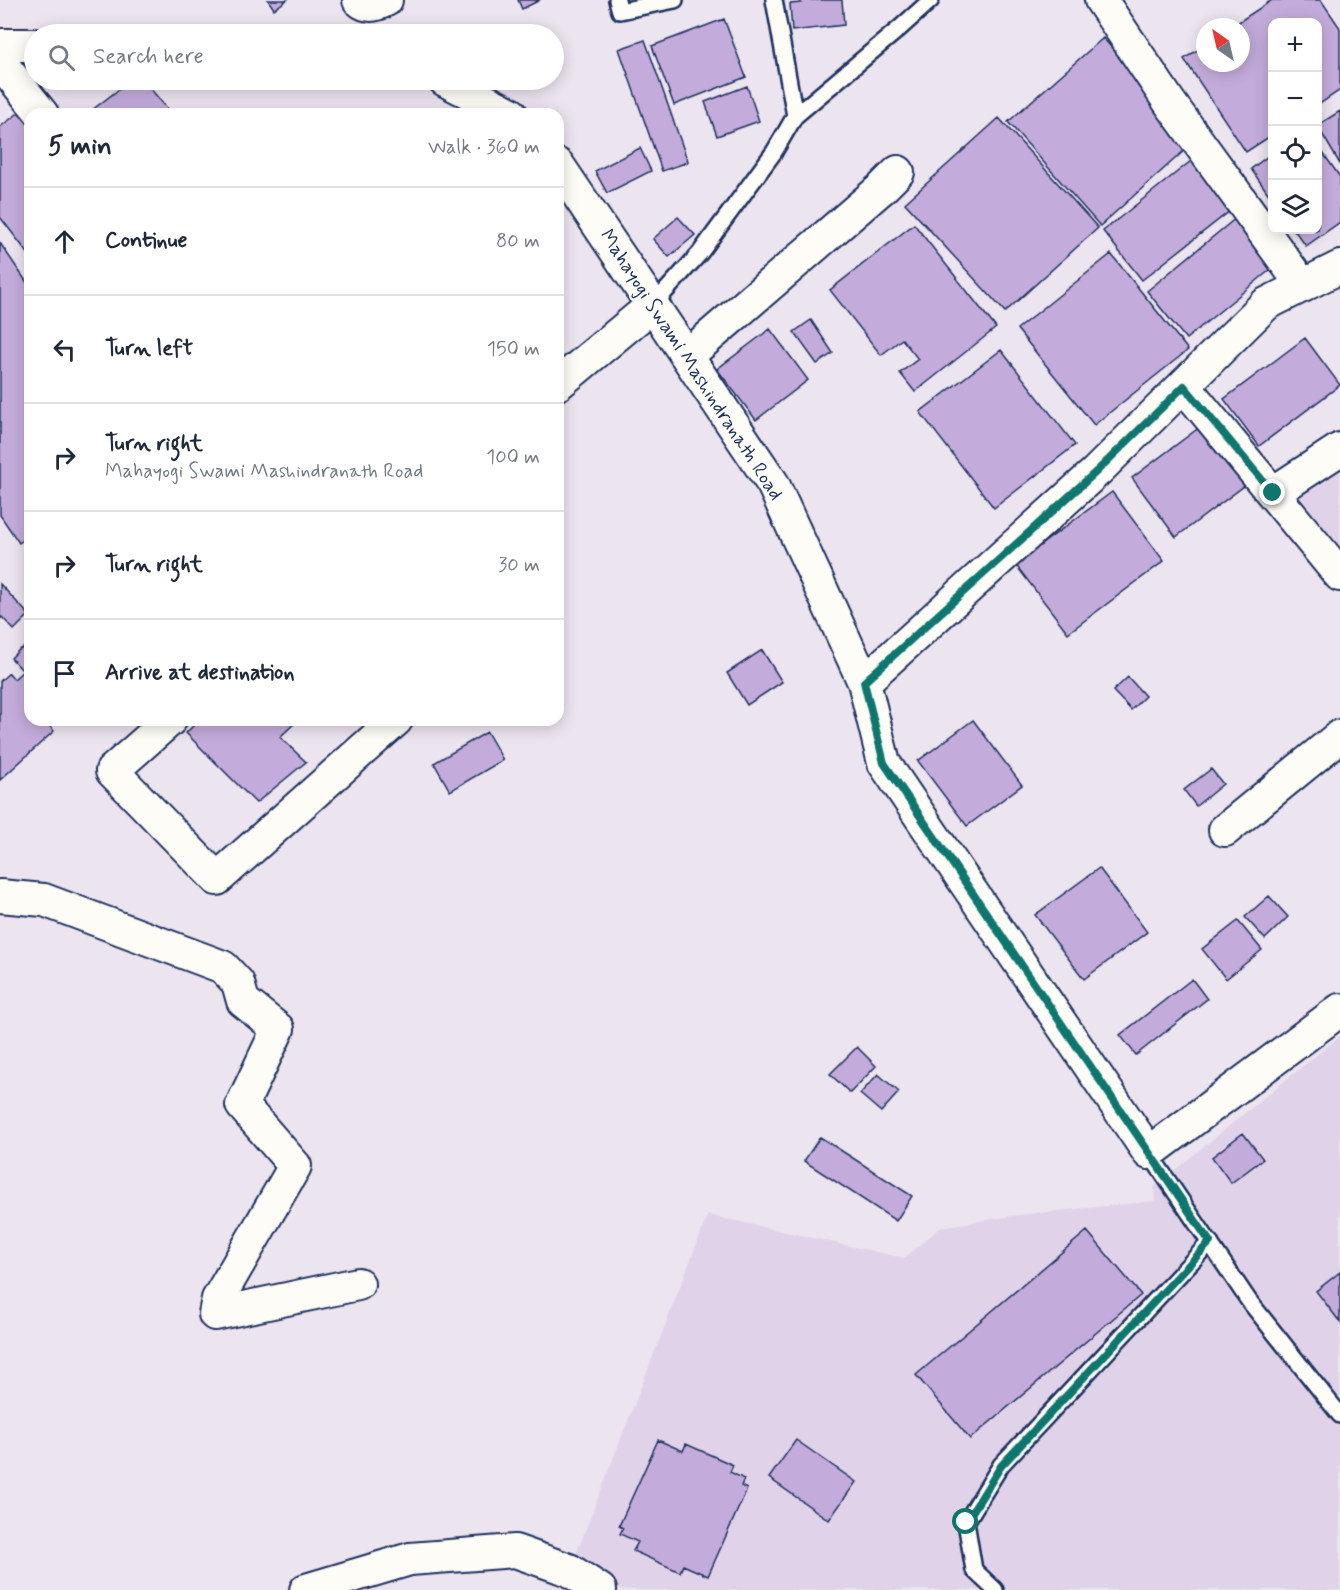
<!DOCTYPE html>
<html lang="en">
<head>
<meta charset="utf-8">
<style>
	:root { --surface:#fff; --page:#f6f6f7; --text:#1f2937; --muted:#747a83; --line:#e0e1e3 }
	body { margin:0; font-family:Mynerve,sans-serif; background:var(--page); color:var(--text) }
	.controls { position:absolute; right:18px; top:18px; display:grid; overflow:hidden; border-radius:12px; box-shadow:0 3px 15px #0003 }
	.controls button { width:54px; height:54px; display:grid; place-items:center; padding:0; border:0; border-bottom:2px solid var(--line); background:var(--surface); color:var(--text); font:30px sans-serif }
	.compass { position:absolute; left:1196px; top:18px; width:54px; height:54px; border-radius:50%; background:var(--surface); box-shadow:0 3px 15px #0003; rotate:326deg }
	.stop { position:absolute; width:18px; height:18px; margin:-14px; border:4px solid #0f766e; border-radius:50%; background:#fff }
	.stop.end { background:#0f766e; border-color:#fff; box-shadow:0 2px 6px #0008 }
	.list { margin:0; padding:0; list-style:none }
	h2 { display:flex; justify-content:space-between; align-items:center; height:78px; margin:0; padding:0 24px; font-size:26px }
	h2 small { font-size:20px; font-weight:400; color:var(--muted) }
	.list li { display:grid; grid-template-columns:39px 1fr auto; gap:18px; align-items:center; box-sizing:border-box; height:108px; padding:0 24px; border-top:2px solid var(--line) }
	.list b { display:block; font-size:22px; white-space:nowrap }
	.list p { margin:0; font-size:20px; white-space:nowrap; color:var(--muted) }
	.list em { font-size:20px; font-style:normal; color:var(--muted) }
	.icon { flex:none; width:33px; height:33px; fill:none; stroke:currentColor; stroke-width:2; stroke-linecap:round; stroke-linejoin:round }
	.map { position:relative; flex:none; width:1340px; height:1590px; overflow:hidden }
	.search { position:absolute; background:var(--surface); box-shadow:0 3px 15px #0003; left:24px; top:24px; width:540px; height:66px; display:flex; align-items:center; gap:15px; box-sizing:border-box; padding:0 21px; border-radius:33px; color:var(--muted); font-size:22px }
	.panel { position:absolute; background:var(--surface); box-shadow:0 3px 15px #0003; left:24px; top:108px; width:540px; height:618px; border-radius:18px }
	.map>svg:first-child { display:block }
	.built { fill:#e0d3e9 }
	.building { fill:#c3acdb; stroke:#1b2f5e; stroke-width:1.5 }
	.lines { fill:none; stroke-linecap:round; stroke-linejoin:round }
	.lane-casing { stroke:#1b2f5e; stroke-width:20 }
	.street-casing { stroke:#1b2f5e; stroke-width:36 }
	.lane { stroke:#fdfcf7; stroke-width:15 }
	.street { stroke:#fdfcf7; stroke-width:32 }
	.route { stroke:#0f766e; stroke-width:8 }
	.labels { text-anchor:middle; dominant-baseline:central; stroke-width:4.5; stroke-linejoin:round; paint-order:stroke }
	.street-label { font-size:20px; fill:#1b2f5e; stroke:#fdfcf7 }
</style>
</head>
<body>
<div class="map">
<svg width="1340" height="1590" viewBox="0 0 1340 1590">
	<rect width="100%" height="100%" fill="#ece4ef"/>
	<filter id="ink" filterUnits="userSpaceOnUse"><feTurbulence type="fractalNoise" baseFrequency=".0167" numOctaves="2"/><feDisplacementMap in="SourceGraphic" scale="12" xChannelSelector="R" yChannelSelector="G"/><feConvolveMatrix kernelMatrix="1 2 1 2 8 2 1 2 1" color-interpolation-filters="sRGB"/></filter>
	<g filter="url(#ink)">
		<!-- built -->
		<path class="built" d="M1340 437V556L1277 479Z
			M1340 1036V1590H616L573 1562 708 1215 904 1258 941 1227 1018 1215 1155 1201 1154 1187Z"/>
		<!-- building -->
		<path class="building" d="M268 0H287L274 9Z
			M518 0H540L522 9Z
			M801 0H842L844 25 792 31 790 4 801 3Z
			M1272 0H1321L1340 28V90L1318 105V22H1272V135L1246 152 1184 59 1205 45V63H1241V27H1231Z
			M724 19 746 77 674 105 652 46Z
			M1103 38 1195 141 1100 226 1008 122Z
			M645 40 688 162 662 171 619 49Z
			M131 80H143L172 114H87Z
			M747 86 759 121 717 136 705 102Z
			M29 105 30 114V256L0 217V127Z
			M1340 111V164L1318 127V125Z
			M999 118 1098 228 1005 312 905 203Z
			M1318 146 1340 177V222L1306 246 1294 230H1318Z
			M640 148 651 171 607 193 595 171Z
			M1201 153 1240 203 1142 280 1103 231Z
			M1272 153V199L1251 169Z
			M1242 213 1281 261 1186 339 1147 291Z
			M678 217 695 235 669 257 653 239Z
			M914 224 996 328 915 392 900 373 918 359 902 339 881 355 830 290Z
			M0 243 30 287V535L19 543 0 515Z
			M1111 254 1188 350 1094 425 1017 329Z
			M811 320 833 353 817 364 794 332Z
			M770 329 808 380 756 420 717 369Z
			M1305 338 1340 385 1259 446 1224 399Z
			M1001 350 1075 445 994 508 920 412Z
			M1208 421 1252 480 1176 537 1132 478Z
			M1112 492 1164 561 1068 633 1015 564Z
			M0 584 29 615 14 630 2 617 0 619Z
			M30 645V720H55L49 725 54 731 0 780V681L9 673 14 679 23 671 11 658 19 650Z
			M762 650 782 682 747 705 727 673Z
			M1128 677 1145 696 1131 710 1113 691Z
			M199 720H298L280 737 306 762 256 803 186 733Z
			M973 720 1022 785 967 826 918 761Z
			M487 732 503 760 450 791 434 763Z
			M1211 769 1223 784 1196 806 1184 790Z
			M1099 868 1147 932 1084 979 1035 915Z
			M1269 896 1288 917 1265 939 1245 917Z
			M1238 921 1262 950 1226 979 1202 949Z
			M1192 979 1207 999 1136 1055 1120 1035Z
			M857 1047 876 1066 850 1093 830 1074Z
			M878 1074 899 1092 881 1112 860 1094Z
			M1243 1133 1263 1159 1231 1183 1212 1157Z
			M820 1137 912 1196 896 1221 804 1161Z
			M1087 1231 1141 1295 970 1439 916 1375Z
			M1340 1272V1322L1316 1291Z
			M658 1440 683 1451 686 1444 733 1465 730 1472 744 1479 741 1486 747 1489 708 1576 683 1565 680 1572 633 1551 638 1542 620 1534 623 1528 619 1526Z
			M796 1440 856 1482 829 1520 769 1478Z"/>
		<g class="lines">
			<!-- lane casing -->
			<g class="lane-casing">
				<path id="lane" d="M617 0 620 11 675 0
					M795 116 900 28 931 0
					M653 305 700 253 774 152 795 116 774 0
					M1149 1153 1249 1301 1340 1415
					M995 1590 974 1570 966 1522 1001 1465 1210 1242"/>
			</g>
			<!-- street casing -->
			<g class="street-casing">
				<path id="street" d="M359 0C368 8 377 5 386 0
					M1101 0 1170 103 1303 286
					M0 45H34
					M0 62 42 114
					M445 80 511 114
					M558 165 773 484 864 682 884 763 1149 1153 1340 1010
					M687 356 882 188 898 172
					M558 384 653 305
					M1184 386 1340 575
					M1273 493 1340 449
					M864 682 1097 471 1266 304 1340 267
					M170 720 112 771 217 879 396 720
					M1225 830 1340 736
					M0 896 44 900 223 967 238 983 243 1001 278 1029 242 1105 295 1166 218 1299 215 1314 358 1284
					M306 1590 410 1559 515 1551 569 1570 600 1590"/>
			</g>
			<!-- lane -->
			<use href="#lane" class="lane"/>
			<!-- street -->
			<use href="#street" class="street"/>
		</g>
	</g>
	<g class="lines" filter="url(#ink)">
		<!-- route -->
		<path class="route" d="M966 1522 1001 1466 1210 1242 884 763 864 682 1097 471 1184 386 1273 493"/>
	</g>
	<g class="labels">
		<!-- street labels -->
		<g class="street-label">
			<text transform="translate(691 365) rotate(57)">Mahayogi Swami Mashindranath Road</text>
		</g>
	</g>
</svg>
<div class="controls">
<button>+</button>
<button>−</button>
<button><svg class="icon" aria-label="locate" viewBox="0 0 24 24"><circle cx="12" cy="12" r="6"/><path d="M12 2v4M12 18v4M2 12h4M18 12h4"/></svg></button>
<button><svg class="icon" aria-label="layers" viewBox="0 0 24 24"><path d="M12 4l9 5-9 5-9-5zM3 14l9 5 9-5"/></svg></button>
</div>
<svg class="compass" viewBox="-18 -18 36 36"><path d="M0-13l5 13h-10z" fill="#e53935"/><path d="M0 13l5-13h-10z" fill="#747a83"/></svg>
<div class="stop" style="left:966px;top:1522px"></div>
<div class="stop end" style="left:1273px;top:493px"></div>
<div class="search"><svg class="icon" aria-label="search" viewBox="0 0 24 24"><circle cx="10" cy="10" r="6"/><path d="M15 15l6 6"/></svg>Search here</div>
<section class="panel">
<h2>5 min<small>Walk · 360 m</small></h2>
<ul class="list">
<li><svg class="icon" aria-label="ahead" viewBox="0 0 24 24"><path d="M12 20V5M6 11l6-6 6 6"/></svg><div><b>Continue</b></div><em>80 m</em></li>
<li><svg class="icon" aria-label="left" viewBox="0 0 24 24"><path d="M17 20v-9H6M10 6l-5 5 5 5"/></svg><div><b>Turn left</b></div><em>150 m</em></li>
<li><svg class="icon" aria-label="right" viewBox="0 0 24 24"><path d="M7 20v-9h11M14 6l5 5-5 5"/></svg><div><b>Turn right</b><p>Mahayogi Swami Mashindranath Road</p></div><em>100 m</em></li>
<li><svg class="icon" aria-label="right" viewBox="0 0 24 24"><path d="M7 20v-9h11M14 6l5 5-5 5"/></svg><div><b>Turn right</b></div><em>30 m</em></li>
<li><svg class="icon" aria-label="arrive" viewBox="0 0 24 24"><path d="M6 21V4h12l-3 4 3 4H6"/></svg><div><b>Arrive at destination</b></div></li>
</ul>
</section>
</div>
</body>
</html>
